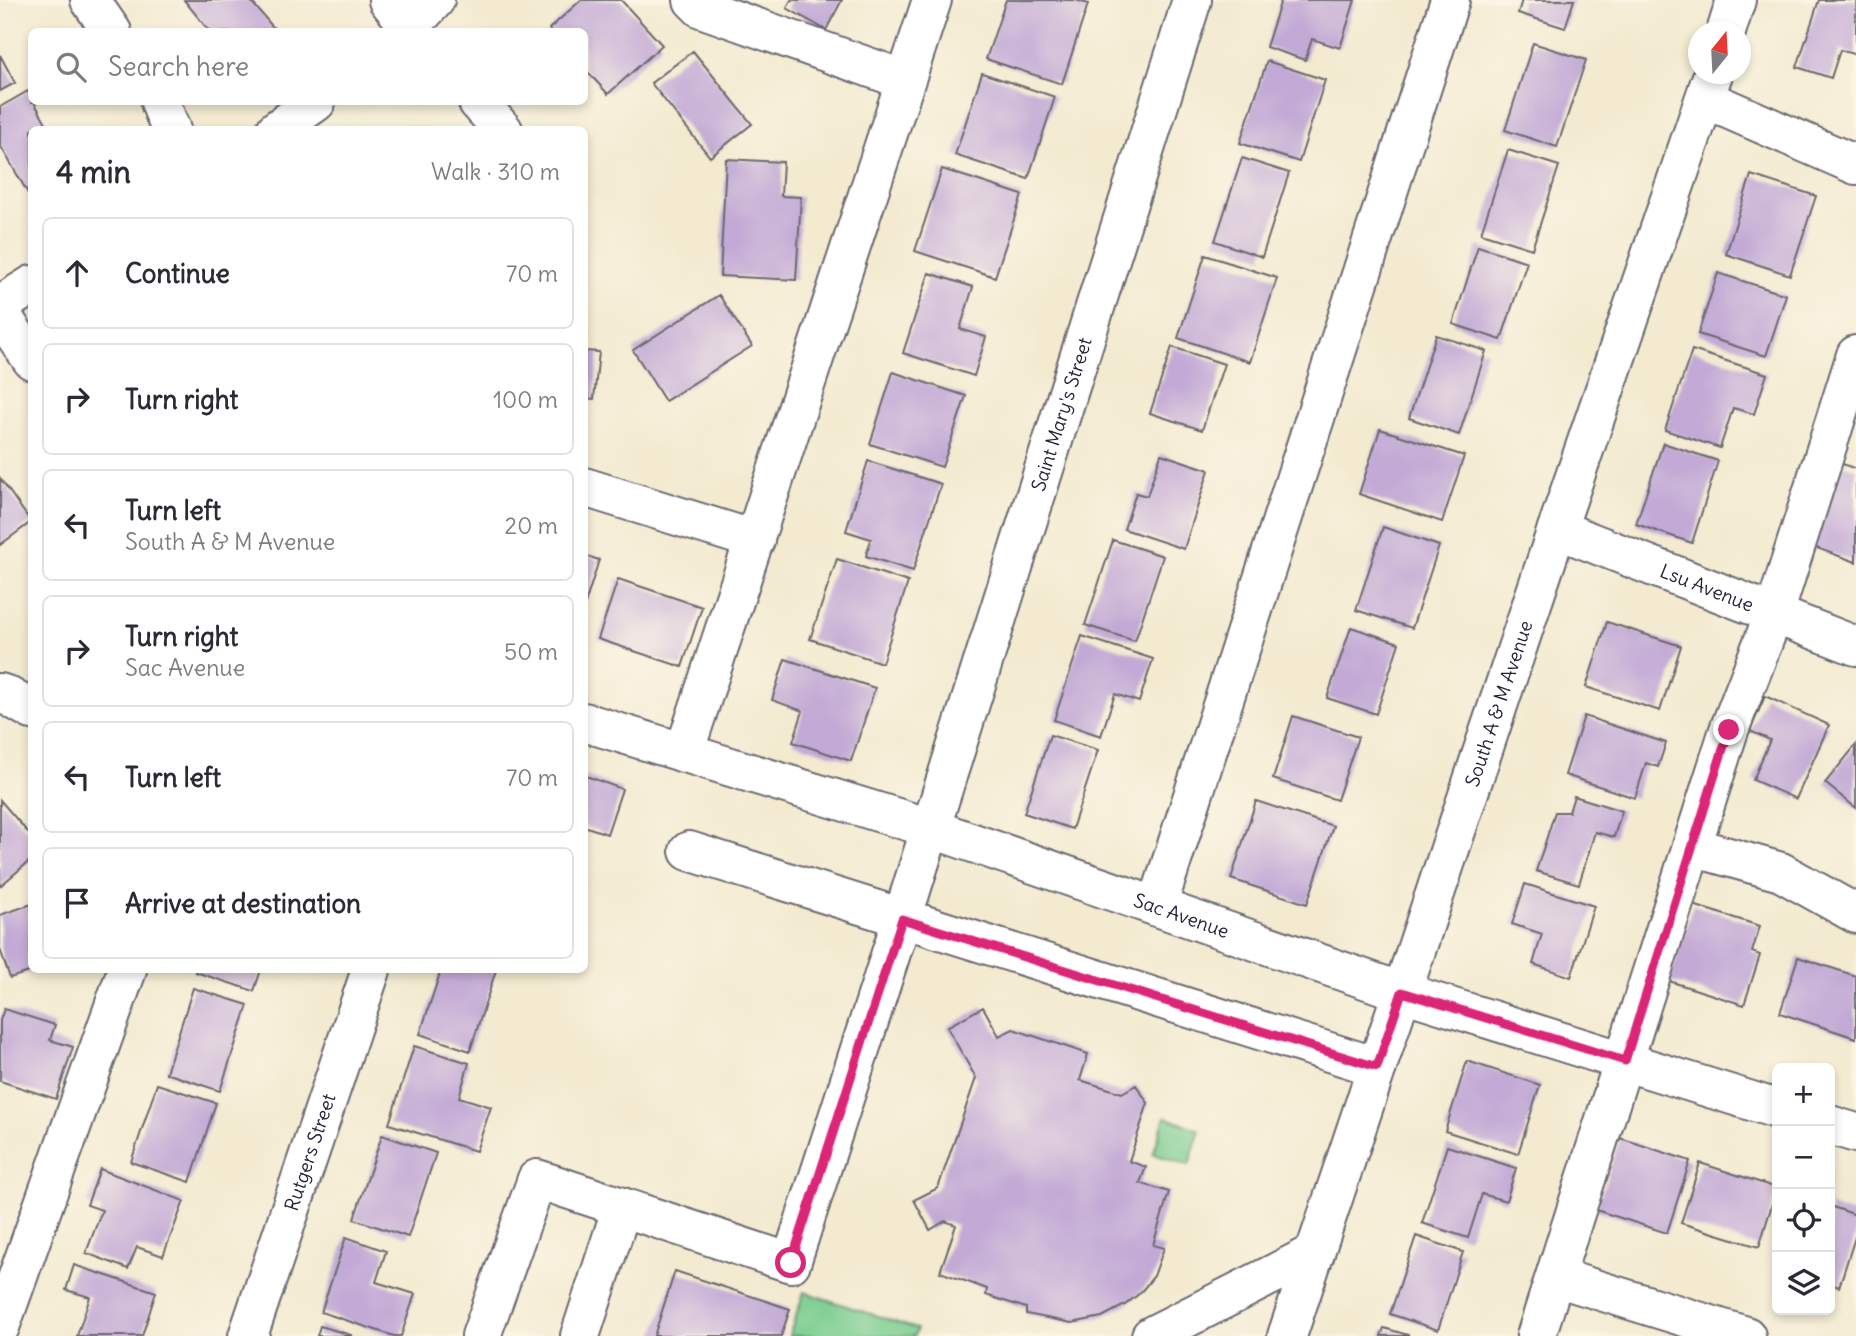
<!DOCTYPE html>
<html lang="en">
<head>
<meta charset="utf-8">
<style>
	:root { --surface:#fff; --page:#f2f2f3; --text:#2b2b33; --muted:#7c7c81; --line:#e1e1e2 }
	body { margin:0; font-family:Delius,sans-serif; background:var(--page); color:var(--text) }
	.controls { position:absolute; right:21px; bottom:21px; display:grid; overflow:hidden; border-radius:10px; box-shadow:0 4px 10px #0003 }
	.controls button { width:63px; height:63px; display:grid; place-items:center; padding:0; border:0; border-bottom:2px solid var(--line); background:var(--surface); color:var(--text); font:35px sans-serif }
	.compass { position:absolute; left:1688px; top:21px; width:63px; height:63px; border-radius:50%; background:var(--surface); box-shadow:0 4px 10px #0003; rotate:18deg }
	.stop { position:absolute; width:21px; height:21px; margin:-16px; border:5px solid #db2777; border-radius:50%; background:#fff }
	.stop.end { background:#db2777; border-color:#fff; box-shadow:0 2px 7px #0008 }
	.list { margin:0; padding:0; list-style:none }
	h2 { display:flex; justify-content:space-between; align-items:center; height:91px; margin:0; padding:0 28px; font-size:30px }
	h2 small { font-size:23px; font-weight:400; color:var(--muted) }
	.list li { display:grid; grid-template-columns:46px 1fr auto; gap:21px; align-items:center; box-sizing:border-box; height:112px; margin:0 14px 14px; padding:0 14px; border:2px solid var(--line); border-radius:10px }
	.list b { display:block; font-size:26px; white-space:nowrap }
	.list p { margin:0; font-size:23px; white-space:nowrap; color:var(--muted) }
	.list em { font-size:23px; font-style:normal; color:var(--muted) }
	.icon { flex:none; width:38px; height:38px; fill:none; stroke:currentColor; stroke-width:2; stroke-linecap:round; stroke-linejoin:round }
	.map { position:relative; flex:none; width:1856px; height:1336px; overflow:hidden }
	.search { position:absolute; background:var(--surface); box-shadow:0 4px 10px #0003; left:28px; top:28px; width:560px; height:77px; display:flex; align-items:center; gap:18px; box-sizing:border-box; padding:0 24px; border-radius:10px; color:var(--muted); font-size:26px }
	.panel { position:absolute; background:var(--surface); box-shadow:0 4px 10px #0003; left:28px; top:126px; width:560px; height:847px; border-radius:10px }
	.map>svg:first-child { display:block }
	.green { fill:#7acd90; stroke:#4e7866; stroke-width:2 }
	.building { fill:#c3aad6 }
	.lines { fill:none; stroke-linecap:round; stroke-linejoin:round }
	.minor-casing { stroke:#6b686f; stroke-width:42 }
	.minor { stroke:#fff; stroke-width:38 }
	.route { stroke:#db2777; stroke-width:9 }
	.labels { text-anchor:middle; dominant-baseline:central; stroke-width:5; stroke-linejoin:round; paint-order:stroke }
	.street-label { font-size:19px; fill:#22223b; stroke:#fcf5e5 }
</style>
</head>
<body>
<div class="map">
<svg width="1856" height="1336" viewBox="0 0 1856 1336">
	<rect width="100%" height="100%" fill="#fcf5e5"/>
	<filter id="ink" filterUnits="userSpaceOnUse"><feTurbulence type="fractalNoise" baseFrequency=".0143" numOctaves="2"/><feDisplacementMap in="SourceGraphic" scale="14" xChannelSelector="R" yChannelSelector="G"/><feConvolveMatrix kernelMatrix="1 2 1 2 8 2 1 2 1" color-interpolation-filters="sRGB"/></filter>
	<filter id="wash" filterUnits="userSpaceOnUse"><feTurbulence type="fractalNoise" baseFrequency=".00686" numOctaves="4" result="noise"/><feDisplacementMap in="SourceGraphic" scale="28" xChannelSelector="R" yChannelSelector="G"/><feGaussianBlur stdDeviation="1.57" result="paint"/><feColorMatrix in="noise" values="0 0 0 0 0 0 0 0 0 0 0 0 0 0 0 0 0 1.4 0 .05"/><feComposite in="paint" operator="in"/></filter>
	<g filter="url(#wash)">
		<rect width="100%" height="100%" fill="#f3ead0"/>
		<!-- green -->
		<path class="green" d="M1165 1117 1200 1130 1189 1165 1153 1154Z
			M804 1292 917 1329 914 1336H789Z"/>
		<g id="blocks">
			<!-- building -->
			<path class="building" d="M184 0H250L277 32H210Z
				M581 0H621L662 45 608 94 584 68V32H551L549 29Z
				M791 0H842L826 30 787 8Z
				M1006 0H1076L1088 4 1062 84 986 59Z
				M1281 0H1355L1340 48 1312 39 1305 60 1266 47Z
				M1522 0H1574L1565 28 1518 13Z
				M1819 0H1856V55L1840 50 1831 78 1797 67Z
				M1533 43 1586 60 1557 147 1505 130Z
				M693 51 752 124 710 157 651 83Z
				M0 55 15 83 0 91Z
				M1267 61 1325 80 1299 162 1240 143Z
				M982 73 1055 97 1028 179 955 155Z
				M28 91 32 102H34L50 130H32V194L29 195 0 145V107Z
				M1508 150 1559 166 1532 249 1481 233Z
				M1242 158 1289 173 1262 257 1215 241Z
				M726 159 783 162 781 196 801 197 796 280 720 276Z
				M942 169 1022 195 995 277 915 251Z
				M1751 175 1816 196 1790 275 1726 254Z
				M1478 246 1527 262 1501 340 1453 324Z
				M1205 255 1277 278 1250 362 1178 338Z
				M929 273 973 287 960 329 986 337 974 376 903 353Z
				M1718 273 1786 295 1766 356 1698 334Z
				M719 295 752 346 665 401 633 350Z
				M1436 335 1486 351 1459 435 1409 418Z
				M1172 347 1224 364 1202 430 1150 413Z
				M1692 350 1767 374 1754 414 1733 408 1720 448 1665 430Z
				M584 351 599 352 594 399 584 398Z
				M893 372 966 396 942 467 870 444Z
				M1380 429 1464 456 1442 522 1359 494Z
				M1663 443 1718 461 1692 543 1636 524Z
				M1161 454 1209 470 1184 549 1124 529 1136 493 1147 496Z
				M868 461 941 484 913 571 866 556 871 539 846 531Z
				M1840 463 1856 469V562L1811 546Z
				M0 478 31 522 0 545Z
				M1383 527 1439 546 1412 628 1356 610Z
				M1113 540 1163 556 1135 641 1085 625Z
				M584 555 599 560 585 604H584Z
				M837 559 908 582 882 663 810 639Z
				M618 579 702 607 682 667 598 639Z
				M1607 622 1681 646 1660 711 1586 687Z
				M1351 627 1399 643 1376 714 1327 698Z
				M1082 636 1153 659 1139 702 1115 694 1101 736 1054 720Z
				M785 659 875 688 851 761 793 742 803 711 772 700Z
				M1765 696 1829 725 1796 799 1753 780 1770 740 1750 731Z
				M1293 716 1358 737 1337 800 1273 779Z
				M1584 716 1666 743 1658 767 1646 763 1635 798 1565 775Z
				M1050 735 1098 750 1072 829 1024 813Z
				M1856 745V808L1825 783Z
				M586 776 622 789 607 834 584 826V781Z
				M1574 796 1622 811 1614 837 1595 832 1579 884 1536 871 1555 812H1569Z
				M0 800 32 837V859L0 886Z
				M1256 801 1333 826 1307 904 1231 879Z
				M1525 884 1594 906 1571 977 1533 964 1542 934 1512 924Z
				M32 904V971L10 978 0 949V915Z
				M1693 905 1760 926 1752 952 1760 955 1744 1005 1669 981Z
				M1798 957 1856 976V1038L1780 1013Z
				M196 970H261L254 991 195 972Z
				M441 970H496L470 1051 420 1034Z
				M193 988 248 1005 220 1091 166 1073Z
				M983 1007 999 1036 1013 1029 1088 1054 1080 1080 1122 1093 1136 1085 1148 1103 1129 1161 1146 1167 1140 1183 1169 1192 1153 1245 1164 1248 1154 1276 1140 1293 1125 1305 1102 1317 1072 1323 1026 1314V1308L986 1295 987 1289 940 1272 956 1225 945 1221 930 1230 914 1200 938 1188 976 1078 947 1027Z
				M4 1009 55 1025 50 1040 73 1047 56 1099 0 1081V1020Z
				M414 1046 469 1063 459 1097 491 1107 476 1151 389 1124Z
				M1467 1061 1540 1085 1518 1154 1445 1131Z
				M157 1084 216 1103 190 1182 131 1162Z
				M382 1135 436 1153 408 1237 354 1219Z
				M1620 1138 1690 1161 1667 1233 1596 1210Z
				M1447 1146 1516 1168 1506 1201 1482 1194 1468 1238 1422 1223Z
				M1700 1163 1777 1188 1759 1247 1681 1223Z
				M100 1169 184 1201 163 1256 137 1247 128 1269 86 1253 102 1210 87 1205Z
				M1830 1206 1856 1215V1234L1839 1287 1830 1284Z
				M1416 1236 1463 1252 1438 1330 1390 1314Z
				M346 1237 386 1251 376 1282 415 1294 401 1336H394L321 1312Z
				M74 1265 156 1292 142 1336H77L90 1297 66 1290Z
				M675 1271 790 1309 781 1336H654Z
				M320 1326 351 1335V1336H317Z
				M1384 1328 1408 1335V1336H1381Z"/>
		</g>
	</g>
	<g filter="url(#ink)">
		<use href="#blocks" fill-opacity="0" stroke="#6b686f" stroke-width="2"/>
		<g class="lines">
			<!-- minor casing -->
			<g class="minor-casing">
				<g id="minor">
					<path d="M90 0 112 32"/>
					<path d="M388 0 414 32"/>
					<path d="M693 0 701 8 905 80"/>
					<path d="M405 32 435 0"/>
					<path d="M1726 32 1736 0"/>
					<path d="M1705 99 1856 165"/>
					<path d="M160 102 171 130"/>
					<path d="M478 102 503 130"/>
					<path d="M276 130 316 102"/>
					<path d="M0 305 32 285"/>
					<path d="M0 313 32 360"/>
					<path d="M584 487 755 540"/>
					<path id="s1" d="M1557 529 1856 646"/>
					<path d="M0 693 6 695 32 710"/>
					<path id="s2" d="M584 722 930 828 1402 992 1777 1109"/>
					<path d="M684 753 932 0"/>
					<path d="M1693 847 1781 872 1856 914"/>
					<path d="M689 851 1377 1067"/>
					<path d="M1157 907 1450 0"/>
					<path d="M1830 1125 1856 1133"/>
					<path d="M1556 1277 1746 1336"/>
					<path d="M0 1327 127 970"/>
					<path id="s3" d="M248 1336 371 970"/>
					<path id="s4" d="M481 1336 537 1179 791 1263 902 919 1192 0"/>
					<path d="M580 1336 622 1207"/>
					<path d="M1151 1336 1315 1253"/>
					<path id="s5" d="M1287 1336 1557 529 1713 74"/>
					<path d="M1536 1336 1729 730 1774 614 1856 355"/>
				</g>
			</g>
			<!-- minor -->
			<use href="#minor" class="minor"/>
		</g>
	</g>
	<g class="lines" filter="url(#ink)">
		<!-- route -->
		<path class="route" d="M791 1263 902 919 1377 1067 1402 992 1625 1061 1729 730"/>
	</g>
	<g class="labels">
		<!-- street labels -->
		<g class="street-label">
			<text stroke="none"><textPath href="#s4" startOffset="1325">Saint Mary's Street</textPath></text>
			<text stroke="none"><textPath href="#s1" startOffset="161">Lsu Avenue</textPath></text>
			<text stroke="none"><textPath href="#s5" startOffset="667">South A &amp; M Avenue</textPath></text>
			<text stroke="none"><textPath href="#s2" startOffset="628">Sac Avenue</textPath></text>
			<text stroke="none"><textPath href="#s3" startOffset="194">Rutgers Street</textPath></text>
		</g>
	</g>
</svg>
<div class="controls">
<button>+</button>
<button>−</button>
<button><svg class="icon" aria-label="locate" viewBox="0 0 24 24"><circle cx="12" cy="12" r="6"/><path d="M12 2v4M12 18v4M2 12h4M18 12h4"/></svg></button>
<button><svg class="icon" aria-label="layers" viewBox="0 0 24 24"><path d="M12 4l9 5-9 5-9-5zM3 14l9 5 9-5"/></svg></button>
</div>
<svg class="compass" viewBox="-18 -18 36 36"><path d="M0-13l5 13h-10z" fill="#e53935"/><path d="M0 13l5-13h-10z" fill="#7c7c81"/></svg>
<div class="stop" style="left:791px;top:1263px"></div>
<div class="stop end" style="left:1729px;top:730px"></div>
<div class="search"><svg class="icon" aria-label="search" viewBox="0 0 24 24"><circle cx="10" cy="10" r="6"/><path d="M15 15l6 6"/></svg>Search here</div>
<section class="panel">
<h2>4 min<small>Walk · 310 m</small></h2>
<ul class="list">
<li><svg class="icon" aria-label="ahead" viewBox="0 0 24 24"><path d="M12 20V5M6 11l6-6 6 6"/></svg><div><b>Continue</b></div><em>70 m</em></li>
<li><svg class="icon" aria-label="right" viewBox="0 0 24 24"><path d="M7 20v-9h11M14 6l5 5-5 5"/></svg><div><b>Turn right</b></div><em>100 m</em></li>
<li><svg class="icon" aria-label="left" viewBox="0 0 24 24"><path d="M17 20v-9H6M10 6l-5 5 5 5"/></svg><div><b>Turn left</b><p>South A &amp; M Avenue</p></div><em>20 m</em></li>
<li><svg class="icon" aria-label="right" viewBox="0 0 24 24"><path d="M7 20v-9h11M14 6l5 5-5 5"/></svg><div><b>Turn right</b><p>Sac Avenue</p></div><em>50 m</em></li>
<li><svg class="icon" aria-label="left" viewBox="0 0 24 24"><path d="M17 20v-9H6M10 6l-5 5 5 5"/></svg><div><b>Turn left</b></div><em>70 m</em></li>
<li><svg class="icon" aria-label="arrive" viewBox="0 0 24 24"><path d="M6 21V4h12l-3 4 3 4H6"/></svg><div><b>Arrive at destination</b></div></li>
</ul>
</section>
</div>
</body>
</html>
